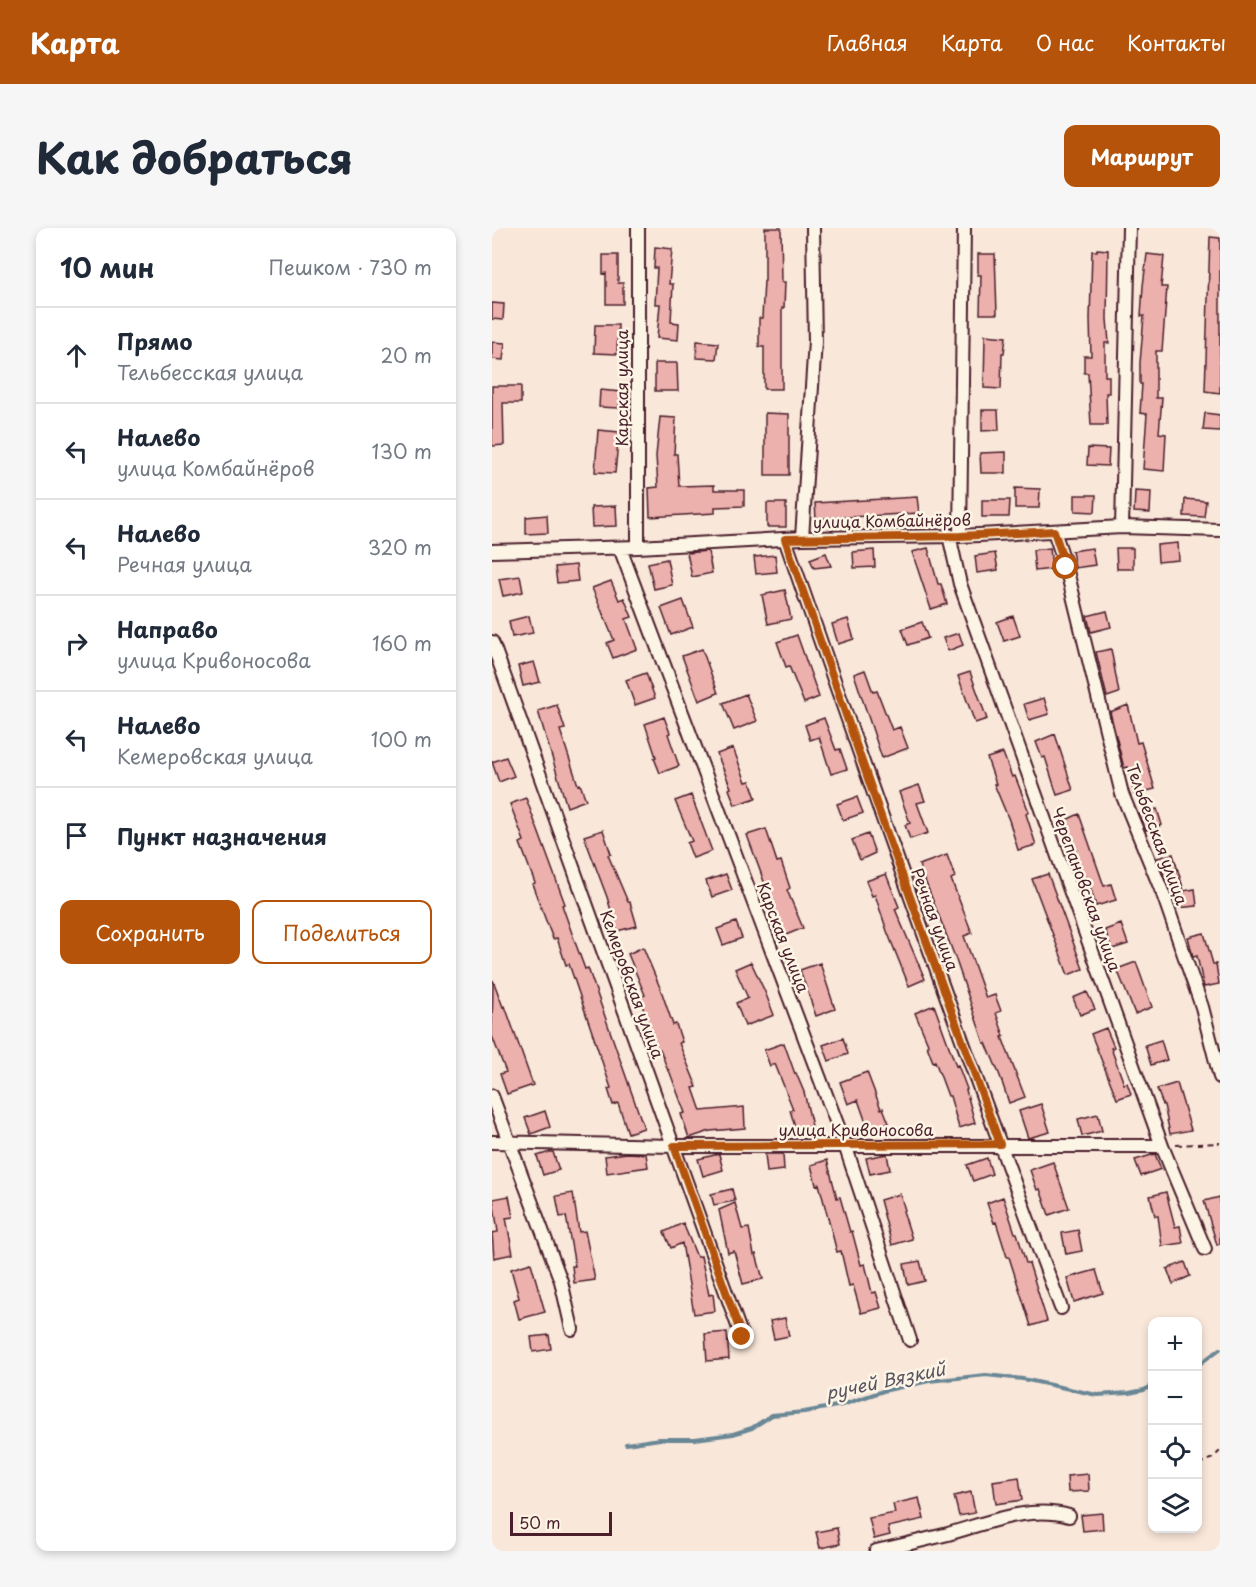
<!DOCTYPE html>
<html lang="ru">
<head>
<meta charset="utf-8">
<style>
	:root { --surface:#fff; --page:#f6f6f7; --text:#1f2937; --muted:#747a83; --line:#e0e1e3; --accent:#b45309 }
	body { margin:0; font-family:"Playpen Sans",sans-serif; background:var(--page); color:var(--text) }
	.controls { position:absolute; right:18px; bottom:18px; display:grid; overflow:hidden; border-radius:12px; box-shadow:0 3px 9px #0003 }
	.controls button { width:54px; height:54px; display:grid; place-items:center; padding:0; border:0; border-bottom:2px solid var(--line); background:var(--surface); color:var(--text); font:30px sans-serif }
	.scale { position:absolute; left:18px; bottom:15px; width:102px; box-sizing:border-box; padding-left:6px; border:3px solid #4a1f2b; border-top:0; font-size:16px; line-height:21px; white-space:nowrap; color:#4a1f2b; -webkit-text-stroke:4px #fcf5e5; paint-order:stroke }
	.stop { position:absolute; width:18px; height:18px; margin:-14px; border:4px solid #b45309; border-radius:50%; background:#fff }
	.stop.end { background:#b45309; border-color:#fff; box-shadow:0 2px 6px #0008 }
	.list { margin:0; padding:0; list-style:none }
	h2 { display:flex; justify-content:space-between; align-items:center; height:78px; margin:0; padding:0 24px; font-size:26px }
	h2 small { font-size:20px; font-weight:400; color:var(--muted) }
	.list li { display:grid; grid-template-columns:39px 1fr auto; gap:18px; align-items:center; box-sizing:border-box; height:96px; padding:0 24px; border-top:2px solid var(--line) }
	.list b { display:block; font-size:22px; white-space:nowrap }
	.list p { margin:0; font-size:20px; white-space:nowrap; color:var(--muted) }
	.list em { font-size:20px; font-style:normal; color:var(--muted) }
	.actions { display:flex; gap:12px; padding:18px 24px }
	.actions a { flex:1; padding:14px 0; border:2px solid var(--accent); border-radius:12px; text-align:center; font-size:21px; color:var(--accent) }
	.actions .main { background:var(--accent); color:#fff }
	.icon { flex:none; width:33px; height:33px; fill:none; stroke:currentColor; stroke-width:2; stroke-linecap:round; stroke-linejoin:round }
	.map { position:relative; flex:none; width:728px; height:1323px; overflow:hidden; border-radius:12px }
	header { display:flex; align-items:center; gap:36px; box-sizing:border-box; height:84px; padding:0 30px; background:var(--accent); color:#fff }
	header strong { font-size:28px }
	nav { display:flex; gap:33px; margin-inline-start:auto; font-size:21px }
	.intro { display:flex; align-items:center; justify-content:space-between; box-sizing:border-box; height:144px; padding:0 36px }
	h1 { margin:0; font-size:42px }
	.button { padding:15px 27px; border-radius:12px; background:var(--accent); color:#fff; font-size:21px; font-weight:700 }
	main { display:flex; gap:36px; padding:0 36px }
	aside { flex:1; background:var(--surface); border-radius:12px; box-shadow:0 3px 9px #0003 }
	.map>svg:first-child { display:block }
	.lines { fill:none; stroke-linecap:round; stroke-linejoin:round }
	.stream { stroke:#698795; stroke-width:4 }
	.building { fill:#ecb0ad; stroke:#4a1f2b; stroke-width:1.5 }
	.minor-casing { stroke:#4a1f2b; stroke-width:16 }
	.path { stroke:#4a1f2b; stroke-width:2; stroke-dasharray:6 4.5; stroke-linecap:butt }
	.minor { stroke:#fcf5e5; stroke-width:12 }
	.route { stroke:#b45309; stroke-width:8 }
	.labels { text-anchor:middle; dominant-baseline:central; stroke-width:5; stroke-linejoin:round; paint-order:stroke }
	.street-label { font-size:16px; fill:#4a1f2b; stroke:#fcf5e5 }
	.water-label { font-size:18px; font-style:italic; fill:#5a5360; stroke:#fcf5e5 }
</style>
</head>
<body>
<header>
<strong>Карта</strong>
<nav><a>Главная</a><a>Карта</a><a>О нас</a><a>Контакты</a></nav>
</header>
<div class="intro"><h1>Как добраться</h1><a class="button">Маршрут</a></div>
<main>
<aside>
<h2>10 мин<small>Пешком · 730 m</small></h2>
<ul class="list">
<li><svg class="icon" aria-label="ahead" viewBox="0 0 24 24"><path d="M12 20V5M6 11l6-6 6 6"/></svg><div><b>Прямо</b><p>Тельбесская улица</p></div><em>20 m</em></li>
<li><svg class="icon" aria-label="left" viewBox="0 0 24 24"><path d="M17 20v-9H6M10 6l-5 5 5 5"/></svg><div><b>Налево</b><p>улица Комбайнёров</p></div><em>130 m</em></li>
<li><svg class="icon" aria-label="left" viewBox="0 0 24 24"><path d="M17 20v-9H6M10 6l-5 5 5 5"/></svg><div><b>Налево</b><p>Речная улица</p></div><em>320 m</em></li>
<li><svg class="icon" aria-label="right" viewBox="0 0 24 24"><path d="M7 20v-9h11M14 6l5 5-5 5"/></svg><div><b>Направо</b><p>улица Кривоносова</p></div><em>160 m</em></li>
<li><svg class="icon" aria-label="left" viewBox="0 0 24 24"><path d="M17 20v-9H6M10 6l-5 5 5 5"/></svg><div><b>Налево</b><p>Кемеровская улица</p></div><em>100 m</em></li>
<li><svg class="icon" aria-label="arrive" viewBox="0 0 24 24"><path d="M6 21V4h12l-3 4 3 4H6"/></svg><div><b>Пункт назначения</b></div></li>
</ul>
<div class="actions"><a class="main">Сохранить</a><a>Поделиться</a></div>
</aside>
<div class="map">
<svg width="728" height="1323" viewBox="0 0 728 1323">
	<rect width="100%" height="100%" fill="#f9e7da"/>
	<filter id="ink" filterUnits="userSpaceOnUse"><feTurbulence type="fractalNoise" baseFrequency=".0167" numOctaves="2"/><feDisplacementMap in="SourceGraphic" scale="12" xChannelSelector="R" yChannelSelector="G"/><feConvolveMatrix kernelMatrix="1 2 1 2 8 2 1 2 1" color-interpolation-filters="sRGB"/></filter>
	<g filter="url(#ink)">
		<g class="lines">
			<!-- stream -->
			<path class="stream" d="M706 1137 728 1121
				M134 1216 168 1211H203L241 1206 260 1200 280 1187 312 1184 350 1177 391 1163 437 1153 494 1147 531 1151 605 1167 637 1165 652 1162 660 1158"/>
		</g>
		<!-- building -->
		<path class="building" d="M273 0H289L290 54H293L292 80H290V161H272V119H267V90H270L272 53H273Z
			M718 9 728 10V165L713 163Z
			M163 19 180 21 177 56H181L179 94 187 95 186 112 165 110 168 76H163L165 40H162Z
			M605 21 616 22 615 91 617 115H613V148H617V165H614L615 197H599L596 145H592V128H599L598 91 600 23H605Z
			M486 26H503L505 86H488L489 47H486Z
			M655 26 672 28 669 59H675L670 123H664V170H670L667 205 674 206 672 243 651 241 655 186 648 185 650 156H648V135L652 88H649L651 58Z
			M111 27H126V55H131V76H114V45L111 46Z
			M0 75 12 76 11 92 0 91Z
			M103 97H126L125 126 102 125Z
			M493 107 514 109 512 125H510L509 161 492 160Z
			M205 113 226 115 224 131 204 130Z
			M0 114 13 115 11 132 0 131Z
			M163 135H185L186 163H163Z
			M0 158H29V175H11L12 217 0 218Z
			M108 162 129 164 127 180 107 179Z
			M490 182H506L507 202 490 203Z
			M273 185 297 186V247H273Z
			M713 185 728 187V203L711 202Z
			M168 189 184 190 182 226H185L187 258 222 257V262H252V278L223 279V285L158 289 157 260 166 259 164 228Z
			M106 202 127 204 123 245 103 244Z
			M596 220 617 221 616 238 595 237Z
			M514 224V245H489L488 225Z
			M523 260 548 261 547 280H523Z
			M643 263 659 264 658 285 642 284Z
			M583 267H604L603 284 583 283Z
			M425 269 427 285 324 291 323 275Z
			M693 271 714 273 712 289 692 288Z
			M490 272H518L517 289H490Z
			M275 275H294V299H275Z
			M124 278 125 298 100 299 99 279Z
			M55 287 56 305 34 306V289Z
			M686 315 687 332 666 334 665 317Z
			M436 320 446 356H449L455 376 439 381 420 324Z
			M558 320 560 341 543 343 541 322Z
			M600 320 603 337 583 340 580 323Z
			M624 320H641V341H625Z
			M382 322 383 339 362 340 361 324Z
			M216 323 220 345 200 349 195 325Z
			M334 325 339 338 322 340 318 331Z
			M503 325 506 342 485 345 483 328Z
			M283 327 285 344 264 346 262 329Z
			M175 331 180 357 162 361 156 335Z
			M84 337 86 353 65 355 63 339Z
			M28 348 31 364 11 368 7 351Z
			M119 353 127 372 132 370 140 389 134 391 145 421 121 430 115 415 122 412 100 360Z
			M293 362 299 391 276 396 270 367Z
			M191 372 201 399 179 407 169 380Z
			M615 383 619 399 599 404 595 388Z
			M37 388 41 405 20 409 17 393Z
			M521 388 528 408 512 413 505 394Z
			M356 391 362 411 346 416 340 396Z
			M430 394 436 410 416 417 410 401Z
			M467 405 471 417 456 423 451 410Z
			M305 407 327 469 312 475 297 438 294 439 285 414Z
			M210 421 226 465 207 473 190 428Z
			M619 421 627 465 615 469 604 424Z
			M42 434 48 454 31 458 26 438Z
			M373 442 381 464 385 463 400 502 408 499 416 520 390 530 362 446Z
			M478 444 495 491 483 495 466 448Z
			M154 445 163 470 143 477 134 452Z
			M254 466 265 493 242 502 231 475Z
			M552 470 557 486 537 492 532 476Z
			M65 477 73 501 68 502 86 557 88 556 94 572 75 579 46 483Z
			M636 477 645 515 649 514 663 561 642 566 636 539 632 540 618 484Z
			M172 489 178 505 176 506 187 538 168 545 162 530 164 529 153 496Z
			M332 490 344 522 348 521 355 541 339 546 327 509 318 512 313 497Z
			M563 506 581 562 565 567 553 529 550 530 544 514Z
			M241 520 254 554 258 553 264 570 243 577 237 561 239 560 225 526Z
			M511 525 520 549 523 548 537 584 534 586 544 617 526 622 517 592 502 556H504L495 530Z
			M14 529 22 548 7 554 0 534Z
			M427 557 433 573 425 575 436 605 418 611 413 597 418 595 407 564Z
			M199 567 220 623 201 630 195 615 200 613 183 573Z
			M365 569 371 585 351 592 345 576Z
			M34 570 73 676 70 677 83 714 93 741 96 740 152 900 136 905 126 875 121 877 116 861 119 860 77 736 74 737 65 710 61 711 40 656 43 655 28 615 32 613 18 576Z
			M665 581 670 597 654 602 647 586Z
			M587 586 612 658 619 656 624 672 604 678 595 649 592 650 582 623 584 622 572 593Z
			M274 601 285 634 289 633 298 660 295 662 311 700 289 709 278 682 282 681 255 607Z
			M111 602 119 626 116 627 136 674H138L145 698 125 703 115 669 92 608Z
			M376 606 383 625 368 632 360 612Z
			M681 626 692 663 703 661 705 678 685 680 680 648 673 650 665 630Z
			M455 627 463 649 459 651 480 705 472 708 494 770 503 767 509 783 504 785 512 808 510 809 533 869 517 875 508 848 494 815H492L463 729 427 637Z
			M234 646 240 662 220 669 214 653Z
			M394 646 407 679 403 681 433 751 417 758 395 703 383 667 380 668 374 653Z
			M556 646 591 741 576 747 540 651Z
			M244 694 250 710 231 717 225 701Z
			M629 696 636 716 620 721 613 702Z
			M712 705 721 736H724L727 756 712 759 705 728 701 729 696 709Z
			M151 719 169 762 181 797 184 796 190 814 187 815 205 859 201 860 209 883 252 879 253 900 218 903 197 910 189 886 193 885 177 842 176 843 168 821 163 822 148 769 153 767 136 726Z
			M259 734 273 764 282 787 253 798 244 775 256 770 243 741Z
			M644 734 660 779 643 786 625 741Z
			M328 735 343 781 324 788 308 742Z
			M1 752 11 779 13 778 41 857 15 866 8 846 14 844 0 808Z
			M595 764 603 781 588 787 581 770Z
			M442 777 464 838 466 837 475 861 474 862 483 895 467 900 458 868H456L443 833 441 834 435 818H437L423 785Z
			M614 800 622 819 619 820 632 856 635 855 639 866 625 871 599 806Z
			M351 810 356 826 337 833 331 817Z
			M669 812 675 832 659 837 653 817Z
			M292 815 303 846 304 845 312 864 320 898 304 902 298 882 301 881 283 836 278 838 272 822Z
			M375 844 389 881 391 880 397 895 377 903 366 872 356 876 348 854Z
			M685 855 699 902 678 906 672 877H671L665 861Z
			M549 876 558 904 536 910 527 883Z
			M53 883 58 899 39 906 33 890Z
			M606 886 610 903 590 908 586 891Z
			M58 924H61L67 942 51 947 45 928Z
			M135 925 154 926 156 939 115 945 113 928Z
			M227 926 231 942 211 948 206 931Z
			M273 926H291L292 942 275 944Z
			M395 926 398 942 378 946 374 930Z
			M663 926 669 941 649 948 643 932Z
			M495 930 500 946 481 953 475 937Z
			M335 932 345 970 348 969 358 1004 360 1003 369 1037 373 1036 380 1065 384 1064 389 1080 369 1085 361 1057 357 1058 349 1023 345 1024 327 956 324 957 319 937Z
			M561 934 577 980 557 987 548 961 545 962 538 942Z
			M240 961 243 973 222 977 219 966Z
			M674 964 683 999 688 998 691 1015 670 1018 666 988H663L658 968Z
			M81 965 87 1004 93 1003 103 1052 82 1055 80 1038H83L74 988 68 989 64 968Z
			M408 966 413 982 411 983 420 1011 400 1017 388 972Z
			M17 968 21 989 14 990 21 1026 2 1030 0 1005 6 1004 1 971Z
			M511 969 523 1005H525L534 1035H537L555 1093 539 1098 517 1029H515L504 994 502 995 495 975Z
			M728 969V1016L725 1017 712 973Z
			M243 975 250 1001 257 1000 262 1027 264 1026 271 1051 251 1056 242 1023 236 1025 227 982Z
			M191 995 205 1029 209 1028 217 1067 221 1066 223 1083 202 1086 190 1015 179 1020 172 1004Z
			M586 1002 590 1023 574 1026 570 1005Z
			M428 1033 433 1053 416 1057 412 1036Z
			M693 1034 698 1048 681 1056 675 1041Z
			M39 1035 53 1084 27 1091 22 1072 27 1070 19 1041Z
			M604 1042 611 1065 582 1074 575 1050Z
			M293 1090 297 1108 282 1111 278 1093Z
			M235 1104 237 1131 215 1133 213 1106Z
			M57 1107 59 1121 41 1124 39 1109Z
			M596 1246 597 1263 576 1264 575 1248Z
			M527 1249 530 1272 504 1276 501 1253Z
			M479 1264 483 1285 467 1288 462 1268Z
			M427 1270 432 1291 396 1299 398 1307 382 1311 377 1290 403 1285 401 1276Z
			M610 1285 611 1301 591 1303 589 1287Z
			M345 1300 348 1316 328 1320 324 1304Z"/>
		<g class="lines">
			<!-- minor casing -->
			<g class="minor-casing">
				<path id="minor" d="M630 299 637 0
					M562 303 574 339 630 566 671 666 710 779 728 849
					M457 307 468 356 670 918 713 1021
					M468 308 472 0
					M310 310 323 113 321 0
					M293 311C382 568 473 825 569 1080
					M146 319V0
					M128 320 353 917 418 1112
					M0 323 146 319 310 310 468 308 630 299 728 302
					M0 414 250 1109
					M0 868 69 1053 80 1101
					M0 914 182 918H670
					M384 1323C408 1318 432 1312 456 1306 495 1295 536 1277 577 1288"/>
			</g>
			<!-- path -->
			<path class="path" d="M684 917 728 915
				M706 1236 721 1230 728 1223"/>
			<!-- minor -->
			<use href="#minor" class="minor"/>
		</g>
	</g>
	<g class="lines" filter="url(#ink)">
		<!-- route -->
		<path class="route" d="M250 1109 182 918 508 916 392 597 293 311 468 308 562 303 574 339"/>
	</g>
	<g class="labels">
		<!-- street labels -->
		<g class="street-label">
			<text transform="translate(129 160) rotate(-90)">Карская улица</text>
			<text transform="translate(400 292) rotate(-1)">улица Комбайнёров</text>
			<text transform="translate(666 606) rotate(70)">Тельбесская улица</text>
			<text transform="translate(595 661) rotate(70)">Черепановская улица</text>
			<text transform="translate(444 691) rotate(70)">Речная улица</text>
			<text transform="translate(292 709) rotate(69)">Карская улица</text>
			<text transform="translate(141 756) rotate(70)">Кемеровская улица</text>
			<text x="364" y="901">улица Кривоносова</text>
		</g>
		<!-- water labels -->
		<g class="water-label">
			<text transform="translate(393 1152) rotate(-12)">ручей Вязкий</text>
		</g>
	</g>
</svg>
<div class="controls">
<button>+</button>
<button>−</button>
<button><svg class="icon" aria-label="locate" viewBox="0 0 24 24"><circle cx="12" cy="12" r="6"/><path d="M12 2v4M12 18v4M2 12h4M18 12h4"/></svg></button>
<button><svg class="icon" aria-label="layers" viewBox="0 0 24 24"><path d="M12 4l9 5-9 5-9-5zM3 14l9 5 9-5"/></svg></button>
</div>
<div class="scale">50 m</div>
<div class="stop" style="left:574px;top:339px"></div>
<div class="stop end" style="left:250px;top:1109px"></div>
</div>
</main>
</body>
</html>
